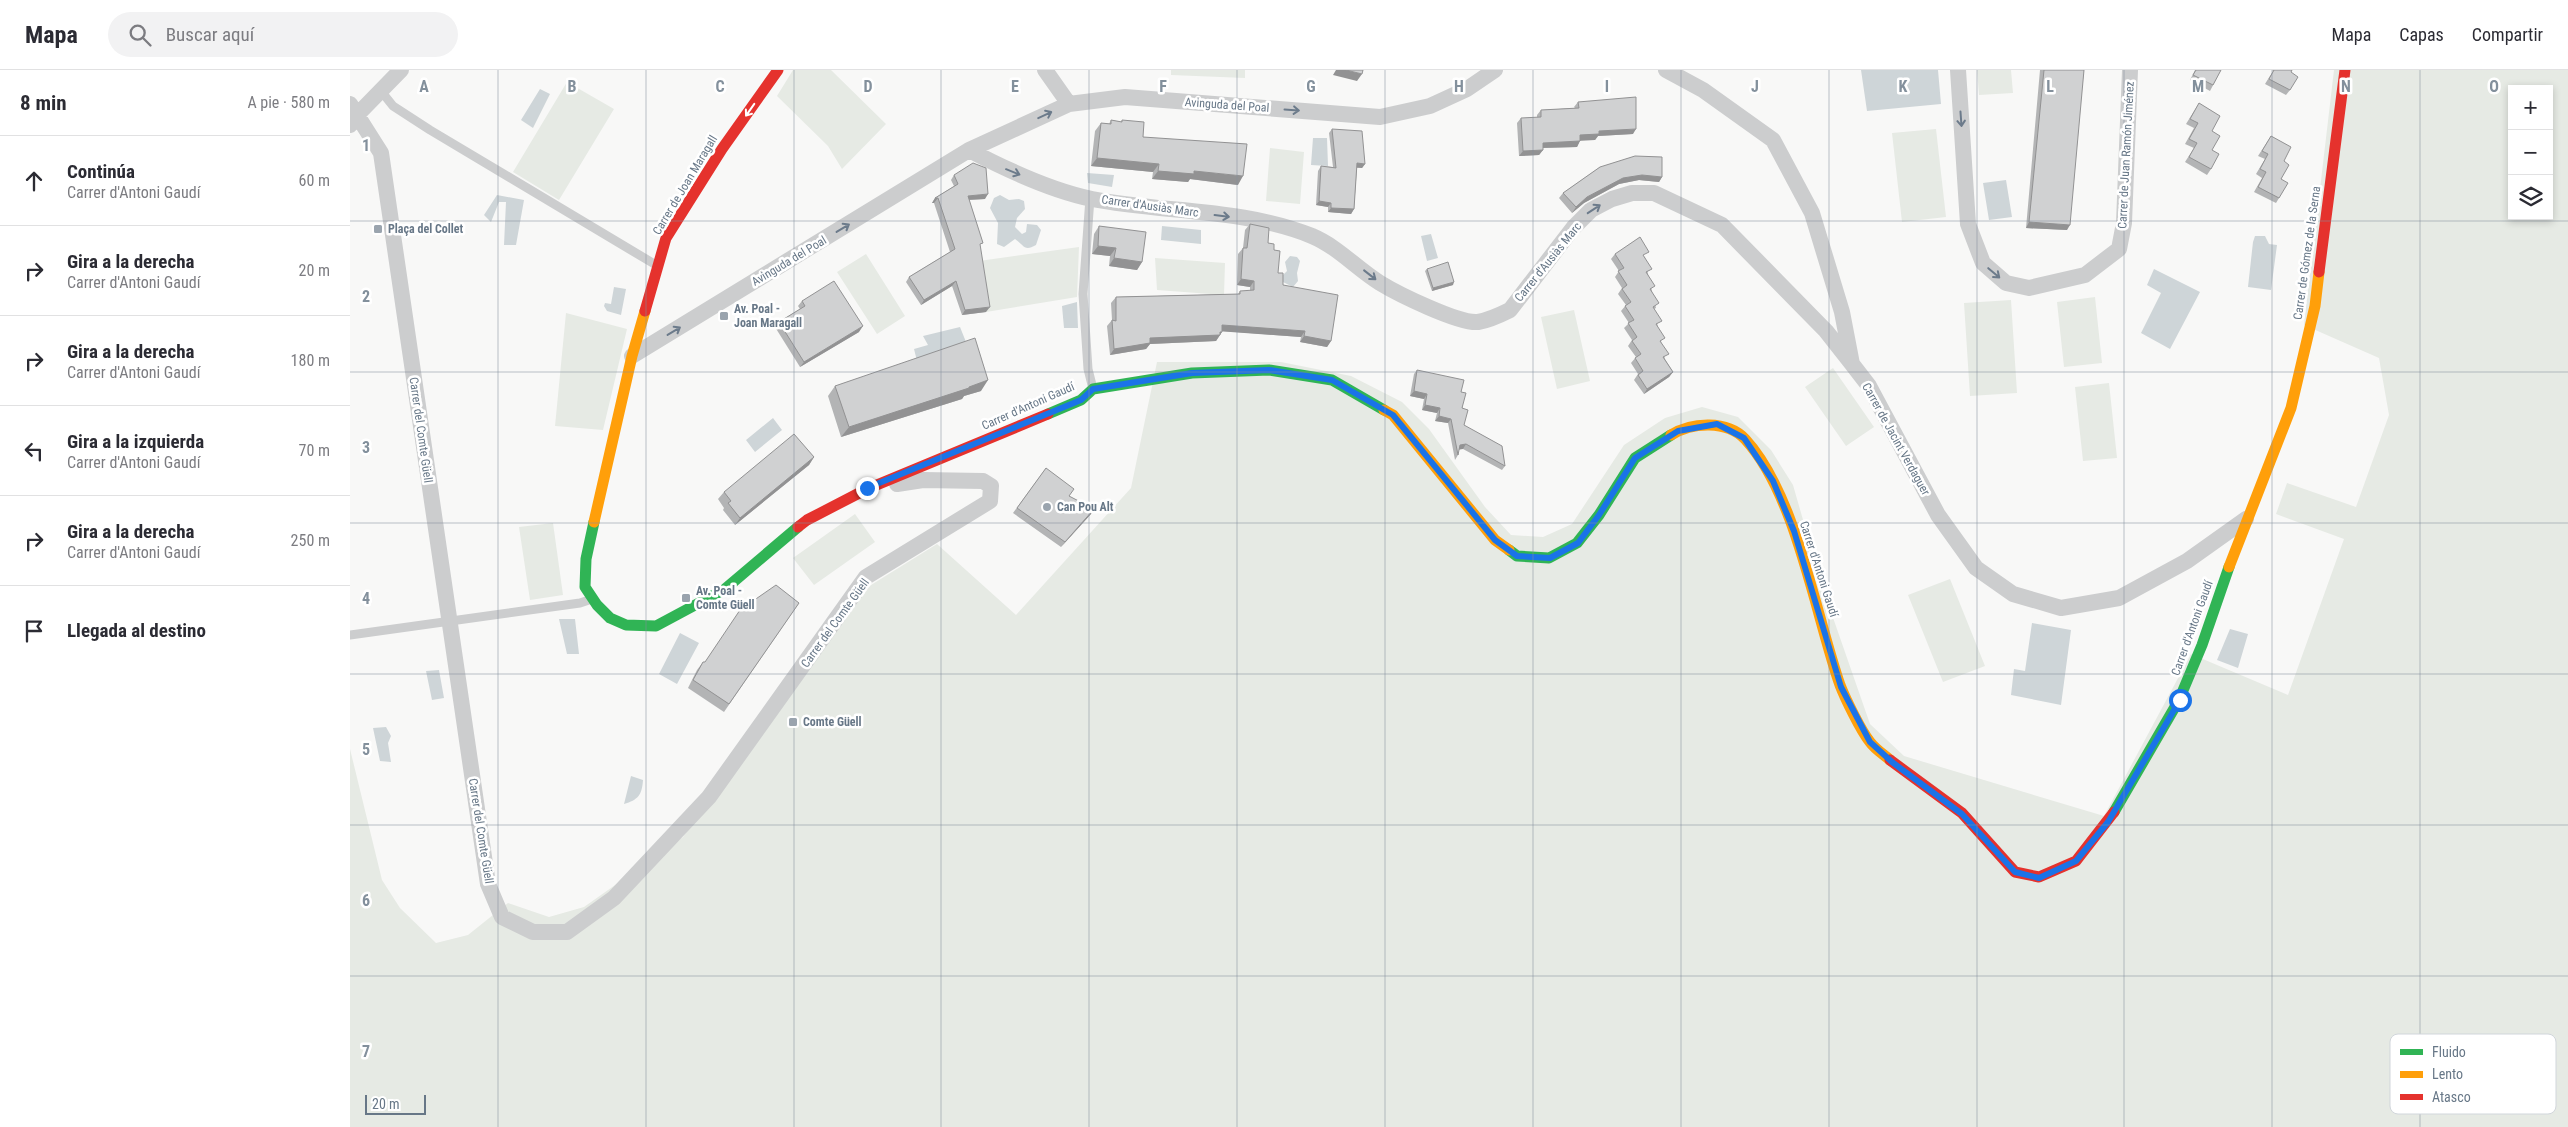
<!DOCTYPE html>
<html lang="es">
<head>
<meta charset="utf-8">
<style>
	:root { --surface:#fff; --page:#f2f2f3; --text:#2b2b33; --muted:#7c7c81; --line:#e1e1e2 }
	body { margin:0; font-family:"Roboto Condensed",sans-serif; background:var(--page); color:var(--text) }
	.controls { position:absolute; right:15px; top:15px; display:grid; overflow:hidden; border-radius:0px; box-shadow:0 2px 8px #0003 }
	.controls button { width:45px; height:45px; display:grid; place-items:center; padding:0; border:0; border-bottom:1px solid var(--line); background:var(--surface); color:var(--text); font:25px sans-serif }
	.scale { position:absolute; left:15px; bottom:12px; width:61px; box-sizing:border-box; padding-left:5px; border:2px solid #677787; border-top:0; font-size:14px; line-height:18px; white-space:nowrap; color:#677787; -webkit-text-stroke:4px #fff; paint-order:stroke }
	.stop { position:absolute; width:15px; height:15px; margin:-11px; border:4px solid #1a73e8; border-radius:50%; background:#fff }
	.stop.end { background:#1a73e8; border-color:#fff; box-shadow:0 1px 5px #0008 }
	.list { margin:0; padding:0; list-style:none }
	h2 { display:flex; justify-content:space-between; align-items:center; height:65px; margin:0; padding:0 20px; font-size:21px }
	h2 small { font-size:16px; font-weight:400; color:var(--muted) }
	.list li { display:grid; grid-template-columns:32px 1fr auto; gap:15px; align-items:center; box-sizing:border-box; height:90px; padding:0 20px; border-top:1px solid var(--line) }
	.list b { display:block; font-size:19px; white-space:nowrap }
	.list p { margin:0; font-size:16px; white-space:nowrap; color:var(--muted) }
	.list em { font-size:16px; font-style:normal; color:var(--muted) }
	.icon { flex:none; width:28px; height:28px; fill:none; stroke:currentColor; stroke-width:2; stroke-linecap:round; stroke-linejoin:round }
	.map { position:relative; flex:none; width:2218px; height:1057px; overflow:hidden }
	header { display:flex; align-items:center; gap:30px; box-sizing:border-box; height:70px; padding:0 25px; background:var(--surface); border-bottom:1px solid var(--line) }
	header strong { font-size:24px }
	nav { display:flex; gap:28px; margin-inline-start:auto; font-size:18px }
	.search { width:350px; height:45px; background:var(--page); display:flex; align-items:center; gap:12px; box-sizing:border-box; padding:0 18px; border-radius:28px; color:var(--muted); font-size:19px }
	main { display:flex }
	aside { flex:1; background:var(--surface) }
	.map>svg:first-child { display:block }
	.green { fill:#e6eae4; fill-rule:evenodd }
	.water { fill:#ced5d8 }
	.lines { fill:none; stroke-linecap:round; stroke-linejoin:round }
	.lane { stroke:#cccdce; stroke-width:9 }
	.street { stroke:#cccdce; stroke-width:16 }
	.fast { stroke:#30b455; stroke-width:11 }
	.slow { stroke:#ff9f0a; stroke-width:11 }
	.jam { stroke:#e5322d; stroke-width:11 }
	.wall { fill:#b3b4b5 }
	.shaded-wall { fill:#929293 }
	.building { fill:#d0d1d2; stroke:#929293 }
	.oneway { stroke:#fff }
	.oneway2 { stroke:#6c7b8b }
	.route { stroke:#1a73e8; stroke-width:6 }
	.grid { fill:none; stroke:#83909c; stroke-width:1; stroke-opacity:0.55 }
	.poi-dot { fill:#9aa4ae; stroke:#fff; stroke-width:2 }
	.labels { text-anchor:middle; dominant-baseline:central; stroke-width:5; stroke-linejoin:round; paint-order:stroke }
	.street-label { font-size:12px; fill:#677787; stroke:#fff }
	.poi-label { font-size:12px; font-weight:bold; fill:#677787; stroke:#fff; text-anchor:start }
	.key { fill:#fff; stroke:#d1d6db; stroke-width:1 }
	.key-label { font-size:14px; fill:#677787 }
	.grid-label { font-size:16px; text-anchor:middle; font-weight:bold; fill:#83909c; stroke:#fff; stroke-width:5; stroke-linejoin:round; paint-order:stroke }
</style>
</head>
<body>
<header>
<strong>Mapa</strong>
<div class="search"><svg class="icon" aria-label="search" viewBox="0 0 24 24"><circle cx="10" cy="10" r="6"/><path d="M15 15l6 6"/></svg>Buscar aquí</div>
<nav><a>Mapa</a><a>Capas</a><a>Compartir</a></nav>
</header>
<main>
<aside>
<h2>8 min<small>A pie · 580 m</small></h2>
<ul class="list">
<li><svg class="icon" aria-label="ahead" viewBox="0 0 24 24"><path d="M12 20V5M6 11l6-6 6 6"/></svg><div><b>Continúa</b><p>Carrer d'Antoni Gaudí</p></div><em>60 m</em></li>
<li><svg class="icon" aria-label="right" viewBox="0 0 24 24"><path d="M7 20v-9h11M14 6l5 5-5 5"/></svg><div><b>Gira a la derecha</b><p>Carrer d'Antoni Gaudí</p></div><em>20 m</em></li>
<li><svg class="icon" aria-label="right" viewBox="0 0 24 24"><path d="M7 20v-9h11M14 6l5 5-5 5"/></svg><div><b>Gira a la derecha</b><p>Carrer d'Antoni Gaudí</p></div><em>180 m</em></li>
<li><svg class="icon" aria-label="left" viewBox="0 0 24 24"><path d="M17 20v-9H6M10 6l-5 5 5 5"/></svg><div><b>Gira a la izquierda</b><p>Carrer d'Antoni Gaudí</p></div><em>70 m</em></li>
<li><svg class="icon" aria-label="right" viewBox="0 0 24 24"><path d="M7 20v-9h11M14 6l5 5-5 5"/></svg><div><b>Gira a la derecha</b><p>Carrer d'Antoni Gaudí</p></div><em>250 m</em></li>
<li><svg class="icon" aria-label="arrive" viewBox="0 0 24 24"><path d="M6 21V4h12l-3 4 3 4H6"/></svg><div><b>Llegada al destino</b></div></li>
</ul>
</aside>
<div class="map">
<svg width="2218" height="1057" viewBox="0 0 2218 1057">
	<rect width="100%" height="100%" fill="#f8f8f7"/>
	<!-- green -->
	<path class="green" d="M443 0H481L536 54 492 99 478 76 427 26Z
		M821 0H895V8L821 5Z
		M1627 0H1661L1663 23 1629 25Z
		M1984 0H2218V1057H0V679L32 810 50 838 86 873 118 865 158 833 199 847 234 837 333 767 513 520 587 474 666 545 781 418 807 292H931L1001 306 1052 332 1079 359 1135 437 1161 465 1193 467 1222 454 1274 375 1315 348 1352 337 1388 347 1421 380 1443 415 1472 516 1520 654 1554 686 1754 746 1841 584 1938 625 1994 469 1926 444 1937 413 2006 437 2039 345 2029 288 1954 255ZM2162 19H2199V146H2162Z
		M217 12 264 39 209 130 163 102Z
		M1586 59 1596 147 1552 152 1542 63Z
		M920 78 954 82 950 134 916 131Z
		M729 177 727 227 636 242 629 191Z
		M516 184 555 246 527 264 487 202Z
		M805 188 875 193 874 225 807 220Z
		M1745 227 1752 293 1714 297 1707 232Z
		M1661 230 1667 323 1620 326 1614 233Z
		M1224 240 1240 311 1207 319 1191 247Z
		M216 243 277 259 253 360 205 356Z
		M1483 298 1524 357 1496 376 1455 317Z
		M1759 313 1767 388 1733 391 1725 317Z
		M505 444 525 472 464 515 443 488Z
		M203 453 213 525 180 530 169 457Z
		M1600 509 1635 596 1593 612 1558 525Z"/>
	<!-- water -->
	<path class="water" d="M1511 0H1588L1591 34 1517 41Z
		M190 19 200 24 183 58 171 50Z
		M963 68H977L978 96 961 95Z
		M737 103 764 105 762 117 738 113Z
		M1656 110 1662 147 1639 150 1633 113Z
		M147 125 174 130 166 175H154L156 132H149L141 152 134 145Z
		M650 125 659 130 669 129 674 131 675 139 667 148 665 157 672 164 676 162 677 154 687 155 691 160 686 175C674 182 674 175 665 169L654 177 647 174 648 153 640 138 644 128Z
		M812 156 851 160V174L811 170Z
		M1081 164 1088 188 1077 191 1071 166Z
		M1905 166H1915L1919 174 1927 175 1921 220 1898 217 1903 172Z
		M940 186 947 187 950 191 947 203 948 211 943 217 933 212V205L937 201 935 192Z
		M1804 199 1850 222 1820 279 1791 263 1811 223 1797 215Z
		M264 217 276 219 271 245 257 241 254 236 255 233 261 234Z
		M727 232 728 258H714L712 236Z
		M610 257 616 272 567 291 564 279 578 275 573 266Z
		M423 348 432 360 405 382 396 370Z
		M209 549H225L229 584H217Z
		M1682 553 1721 560 1711 635 1661 625 1664 599 1675 601Z
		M1880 559 1898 564 1888 598 1867 590Z
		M330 563 349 573 327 614 309 604Z
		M89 600 94 628 82 630 76 601Z
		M36 657 41 666 38 673 41 692 30 691 23 658Z
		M281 706 293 710C292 725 288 730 274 734Z"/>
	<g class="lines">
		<!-- lane -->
		<path class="lane" d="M31 21 43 36 80 60 306 195
			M740 128 733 224 738 299 743 319
			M0 565 230 533 242 529"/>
		<!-- street -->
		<path class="street" d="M695 0 719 34
			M1316 0 1353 20 1423 70 1462 143 1492 242 1502 294 1519 316 1588 445 1626 498 1663 524 1711 538 1769 528 1837 491 1896 449
			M1608 0 1618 154 1633 193 1656 213 1679 218 1735 205 1769 179 1774 153 1780 0
			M0 34 31 83 138 814 152 847 183 862H217L264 828 359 727 516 507 640 431 641 416 633 411 573 410 547 414
			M0 55 8 44 51 0
			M619 80C655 99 703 121 742 129 814 143 893 138 962 166 988 177 1006 198 1030 213 1048 224 1109 254 1128 252 1140 250 1150 245 1160 240L1223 158 1241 140 1262 129 1282 123H1304L1372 155 1476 261 1502 294
			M282 286 619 80 719 34 775 27 1030 47 1080 36 1117 19 1145 0"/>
		<!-- fast -->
		<path class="fast" d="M698 344 731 330 743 319 842 303 919 300 982 310 1034 340
			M244 452 236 489 235 517 247 535 260 548 276 555 306 556 375 519 448 457
			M1159 480 1167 486 1199 488 1227 473 1249 445 1285 388 1321 365
			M1764 742 1829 630 1852 575 1879 497"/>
		<!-- slow -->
		<path class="slow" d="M1034 340 1043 345 1145 470 1159 480
			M1321 365C1342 352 1377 350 1395 369 1446 424 1465 543 1490 615 1495 628 1511 661 1520 672 1525 679 1533 684 1540 690
			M244 452 282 286 295 241
			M1879 497 1941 338 1965 236 1969 202"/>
		<!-- jam -->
		<path class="jam" d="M1969 202 1995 0
			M295 241 316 168 372 79 428 0
			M448 457 457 450 517 419 698 344
			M1540 690 1612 743 1665 802 1689 807 1726 791 1764 742"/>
	</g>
	<!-- wall -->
	<path class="wall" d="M1690 0H1734L1717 160 1676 158Z
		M1845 0H1871L1860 21 1840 10Z
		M1922 0H1942L1941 2 1940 20 1936 25 1915 14 1923 1Z
		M1228 32 1283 64 1248 66 1245 70H1230L1227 77 1193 78V80L1189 85 1169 86 1167 53 1171 48H1187V45L1191 40 1225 38 1224 37Z
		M1849 33 1862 61 1861 99 1857 105 1835 92 1844 78 1835 74 1844 58 1836 54Z
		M761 50 771 52 772 50 793 67 888 115 840 109 838 112 802 109 803 102 741 96 745 61 751 53 759 54Z
		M982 59 1015 94 1012 98H1007L1004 139 1001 144 978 142V137L966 135 968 101 971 96 983 97 979 63Z
		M1921 66 1934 91 1929 128 1926 133 1904 122 1912 108 1906 104 1915 89 1908 86Z
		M1250 97 1312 107 1309 112 1289 110 1269 114 1234 133 1222 143 1209 128 1213 123Z
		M604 105 635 129 619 130 630 176 636 242 612 245 602 216 571 235 556 212 559 207 600 182 584 133H582L585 128 604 116 601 110Z
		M900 154 924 180 928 203 933 215 981 271 977 277 950 272 951 267 872 261 870 265 866 271 800 274 796 279 760 285 757 256 762 250 761 233 766 227 888 224 890 221H900V217L887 215 888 184 893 178 895 160Z
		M749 156 792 192 787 200 759 196 760 186 742 184 744 164Z
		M1265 184 1296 187H1295L1298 204 1306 238 1304 239 1315 289 1323 302 1319 307 1294 324 1284 310 1288 304 1281 293 1286 287 1278 276 1282 270 1274 258 1279 253 1271 241 1276 235 1268 224 1272 218 1265 207 1269 201 1261 189Z
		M1077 199 1103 215 1082 221 1075 201Z
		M452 231 509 262 450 297 425 257 429 252 450 239 448 236Z
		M1067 300 1111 322 1114 355 1155 396 1152 400 1113 379H1109L1108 385 1105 390 1098 353 1085 351 1087 343 1072 340 1074 329 1060 326 1064 304Z
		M485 316 631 321 614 326 612 329 491 367 478 326Z
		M464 387 459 395 385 455 373 440 374 438 368 429 374 422Z
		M696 398 719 426 741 444 711 477 663 443Z
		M449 533 374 642 338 618 347 600 353 592H355Z"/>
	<!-- shaded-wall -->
	<path class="shaded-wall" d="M986 0H996L1012 4 1007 11 983 5Z
		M1286 59 1283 64 1248 66 1245 70 1227 71 1230 65 1249 61Z
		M1230 71 1227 77 1189 78 1193 73Z
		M1193 80 1189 85 1169 86 1173 81Z
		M747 88 809 94 803 102 741 96Z
		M1007 93 1015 94 1012 98 1004 97Z
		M808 101H844L893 106 888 115 840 109 838 112 802 109Z
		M1292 105 1312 107 1309 112 1289 110 1269 114 1234 133 1222 143 1226 137 1237 127 1273 108Z
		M638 124 635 129 615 130 618 126Z
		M585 128H588L584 133H582Z
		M969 131 981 133 978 137 966 135Z
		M981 138 1004 139 1001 144 978 142Z
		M1679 152 1720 155 1717 160 1676 158Z
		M748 176 766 178 760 186 742 184Z
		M764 188 792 192 787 200 759 196Z
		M891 209 904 211 900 217 887 215Z
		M606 211 602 216 571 235 574 230Z
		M1104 212 1103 215 1082 221 1083 218Z
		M640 237 636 242 612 245 615 240Z
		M872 255 955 261 951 267 867 261Z
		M513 256 509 262 450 297 454 292Z
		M870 262H872L866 271 800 274 796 279 760 285 764 279 800 268Z
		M954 266 981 271 977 277 950 272Z
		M1323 302 1319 307 1294 324 1297 319Z
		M638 310 631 321 614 326 612 329 491 367 499 357Z
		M1064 321 1077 324 1074 329 1060 326Z
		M1075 335 1090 338 1087 343 1072 340Z
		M1089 346 1101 349 1098 353 1085 351Z
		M1116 374 1113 379 1107 380 1110 375Z
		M464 387 459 395 385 455 390 448Z
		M744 439 741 444 711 477 715 472Z"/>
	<!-- building -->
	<path class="building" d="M996 0H1013L1012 4Z
		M1694 0H1734L1720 155 1679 152Z
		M1846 0H1871L1863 15 1843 5Z
		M1924 0H1942L1941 2 1948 7 1940 20 1919 9Z
		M1286 27V59L1249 61V64L1230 65V71L1193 73V80L1173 81 1171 48 1191 47V40L1229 38 1228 32Z
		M1849 33 1870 46 1862 61 1870 66 1862 80 1869 84 1861 99 1839 87 1847 73 1839 69 1848 53 1840 49Z
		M761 50 772 52V50L794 52 793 67 897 74 893 106 844 101V104L808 101 809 94 747 88 751 53 761 54Z
		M982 59 1012 61 1015 94 1007 93 1004 139 981 138V133L969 131 971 96 986 98Z
		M1921 66 1941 77 1934 91 1939 95 1931 109 1938 113 1929 128 1908 117 1916 102 1910 99 1918 84 1912 81Z
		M1285 86 1312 87V107L1292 105 1273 108 1237 127 1226 137 1213 123 1250 97Z
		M623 93 636 98 638 124 618 126 633 173 630 174 640 237 615 240 606 211 574 230 559 207 605 179 588 128H585L608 114 604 105Z
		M900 154 919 158 918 173 924 174V180L930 181 928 203H933V215L988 225 981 271 954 266 955 261 872 255V262H870V265L800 268V273L764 279 762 250 766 251V227L890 224V221L904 220V211L891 209 893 178H897Z
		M749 156 796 162 792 192 764 188 766 178 748 176Z
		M1290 167 1299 182 1293 185 1302 199 1296 202 1305 216 1300 219 1309 233 1303 237 1312 251 1306 254 1315 268 1310 271 1319 284 1313 287 1323 302 1297 319 1288 305 1293 301 1285 288 1291 284 1282 271 1287 267 1278 253 1284 250 1275 236 1281 232 1272 219 1277 215 1268 201 1274 198 1265 184Z
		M1098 192 1104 212 1083 218 1077 199Z
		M484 211 513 256 454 292 429 252 455 236 452 231Z
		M625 268 638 310 619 317V318L499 357 485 316Z
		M1067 300 1114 310 1111 322 1116 323 1112 338 1118 340 1114 355 1152 376 1155 396 1116 374 1110 375 1108 385 1101 349 1089 346 1090 338 1075 335 1077 324 1064 321Z
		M444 364 464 387 390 448 378 433 381 431 374 422Z
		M696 398 724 419 719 426 744 439 715 472 667 438Z
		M426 515 449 533 379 634 343 610 353 592H355L390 540Z"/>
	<!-- one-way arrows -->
	<defs><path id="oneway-shaft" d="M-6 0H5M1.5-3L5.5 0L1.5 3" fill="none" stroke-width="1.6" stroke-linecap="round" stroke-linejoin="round" transform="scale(1.25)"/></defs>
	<use class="oneway" href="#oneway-shaft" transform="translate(400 40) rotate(125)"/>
	<g class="oneway2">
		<use href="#oneway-shaft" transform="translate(942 40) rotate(4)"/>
		<use href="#oneway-shaft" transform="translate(695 45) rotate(-25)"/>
		<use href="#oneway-shaft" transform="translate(1611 49) rotate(86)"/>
		<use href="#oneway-shaft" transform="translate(663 102) rotate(22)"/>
		<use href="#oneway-shaft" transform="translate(1244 139) rotate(-33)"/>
		<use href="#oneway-shaft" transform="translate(872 146) rotate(7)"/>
		<use href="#oneway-shaft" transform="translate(493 158) rotate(-31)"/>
		<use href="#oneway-shaft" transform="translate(1644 203) rotate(40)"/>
		<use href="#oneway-shaft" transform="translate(1020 205) rotate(38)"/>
		<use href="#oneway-shaft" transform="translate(324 261) rotate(-31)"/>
	</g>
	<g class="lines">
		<!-- route -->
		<path class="route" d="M517 418 731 330 743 319 842 303 919 300 982 310 1043 345 1145 470 1167 486 1200 488 1228 473 1249 445 1285 388 1328 361 1367 354 1394 368 1423 411 1444 461 1491 617 1520 672 1542 692 1612 744 1665 802 1689 808 1726 791 1758 752 1830 630"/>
	</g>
	<!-- grid -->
	<path class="grid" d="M148 0V1057M296 0V1057M444 0V1057M591 0V1057M739 0V1057M887 0V1057M1035 0V1057M1183 0V1057M1331 0V1057M1479 0V1057M1627 0V1057M1774 0V1057M1922 0V1057M2070 0V1057M0 151H2218M0 302H2218M0 453H2218M0 604H2218M0 755H2218M0 906H2218"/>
	<!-- markers -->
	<g class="poi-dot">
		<rect x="23" y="154" width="10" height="10" rx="2.5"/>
		<rect x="369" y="241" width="10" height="10" rx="2.5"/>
		<circle cx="697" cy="437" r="5"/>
		<rect x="331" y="523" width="10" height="10" rx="2.5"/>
		<rect x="438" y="647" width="10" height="10" rx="2.5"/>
	</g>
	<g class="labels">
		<!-- street labels -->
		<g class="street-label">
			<text transform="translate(877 35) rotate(4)">Avinguda del Poal</text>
			<text transform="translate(1776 85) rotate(-87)">Carrer de Juan Ramón Jiménez</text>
			<text transform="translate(335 115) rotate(-59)">Carrer de Joan Maragall</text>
			<text transform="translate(800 136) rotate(8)">Carrer d'Ausiàs Marc</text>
			<text transform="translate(1957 183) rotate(-82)">Carrer de Gómez de la Serna</text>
			<text transform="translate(439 191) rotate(-31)">Avinguda del Poal</text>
			<text transform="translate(1198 192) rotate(-51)">Carrer d'Ausiàs Marc</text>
			<text transform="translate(678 336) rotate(-24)">Carrer d'Antoni Gaudí</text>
			<text transform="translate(71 360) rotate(82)">Carrer del Comte Güell</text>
			<text transform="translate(1546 369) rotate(61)">Carrer de Jacint Verdaguer</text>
			<text transform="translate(1469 499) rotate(72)">Carrer d'Antoni Gaudí</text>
			<text transform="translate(485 553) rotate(-54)">Carrer del Comte Güell</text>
			<text transform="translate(1842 558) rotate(-70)">Carrer d'Antoni Gaudí</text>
			<text transform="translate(131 761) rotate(81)">Carrer del Comte Güell</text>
		</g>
		<!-- poi labels -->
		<g class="poi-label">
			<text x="38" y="159">Plaça del Collet</text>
			<text x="384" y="239">Av. Poal -<tspan x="384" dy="14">Joan Maragall</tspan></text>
			<text x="707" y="437">Can Pou Alt</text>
			<text x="346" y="521">Av. Poal -<tspan x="346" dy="14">Comte Güell</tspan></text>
			<text x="453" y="652">Comte Güell</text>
		</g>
	</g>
	<!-- legend -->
	<rect x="2040" y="964" width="166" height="80" rx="8" class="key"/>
	<rect x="2050" y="979" width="23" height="6" fill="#30b455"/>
	<rect x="2050" y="1001" width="23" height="7" fill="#ff9f0a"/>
	<rect x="2050" y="1024" width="23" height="6" fill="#e5322d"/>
	<g class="key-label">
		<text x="2082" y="987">Fluido</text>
		<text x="2082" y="1009">Lento</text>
		<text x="2082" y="1032">Atasco</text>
	</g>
	<g class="grid-label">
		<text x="74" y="22">A</text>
		<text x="222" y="22">B</text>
		<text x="370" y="22">C</text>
		<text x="518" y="22">D</text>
		<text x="665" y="22">E</text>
		<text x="813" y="22">F</text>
		<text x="961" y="22">G</text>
		<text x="1109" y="22">H</text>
		<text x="1257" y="22">I</text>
		<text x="1405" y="22">J</text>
		<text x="1553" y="22">K</text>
		<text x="1700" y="22">L</text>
		<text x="1848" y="22">M</text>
		<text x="1996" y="22">N</text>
		<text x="2144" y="22">O</text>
		<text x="16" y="81">1</text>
		<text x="16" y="232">2</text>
		<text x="16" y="383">3</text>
		<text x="16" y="534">4</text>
		<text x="16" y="685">5</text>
		<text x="16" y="836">6</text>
		<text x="16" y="987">7</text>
	</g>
</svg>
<div class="controls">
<button>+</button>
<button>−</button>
<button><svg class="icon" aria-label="layers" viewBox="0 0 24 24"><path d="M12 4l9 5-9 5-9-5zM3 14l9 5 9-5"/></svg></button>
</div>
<div class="scale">20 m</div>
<div class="stop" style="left:1830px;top:630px"></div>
<div class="stop end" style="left:517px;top:418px"></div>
</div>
</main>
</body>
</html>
